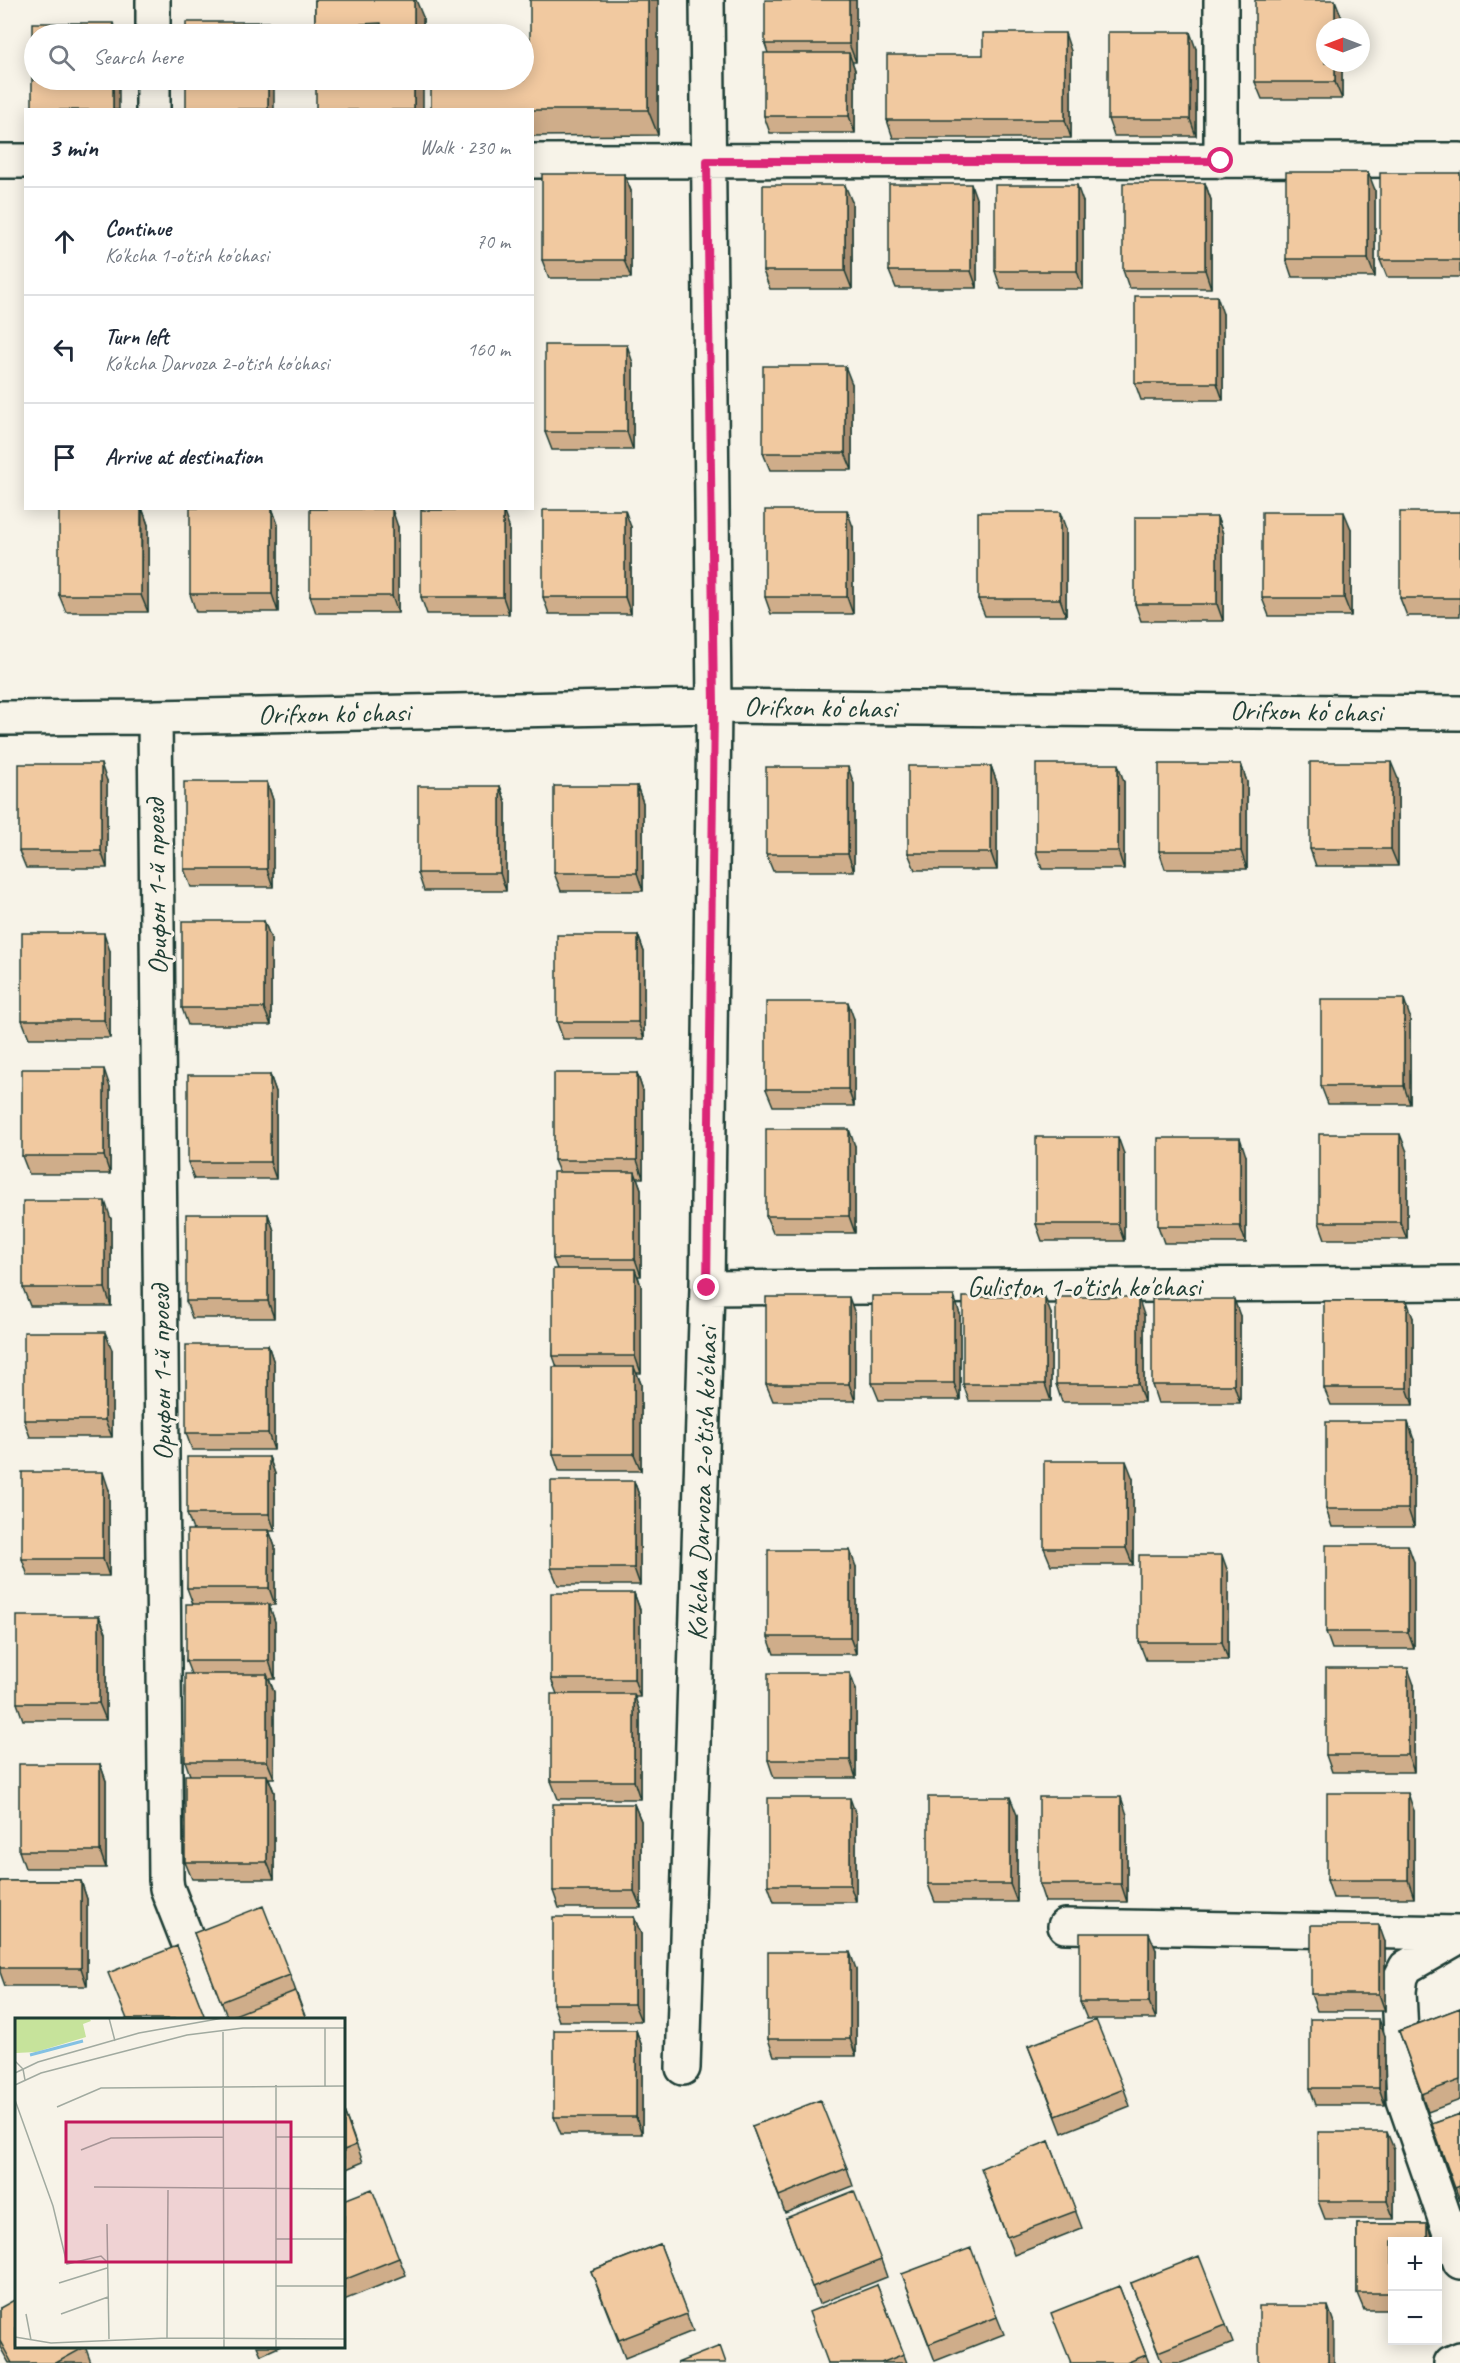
<!DOCTYPE html>
<html lang="en">
<head>
<meta charset="utf-8">
<style>
	:root { --surface:#fff; --page:#f6f6f7; --text:#1f2937; --muted:#747a83; --line:#e0e1e3 }
	body { margin:0; font-family:Caveat,sans-serif; background:var(--page); color:var(--text) }
	.controls { position:absolute; right:18px; bottom:18px; display:grid; overflow:hidden; border-radius:0px; box-shadow:0 3px 15px #0003 }
	.controls button { width:54px; height:54px; display:grid; place-items:center; padding:0; border:0; border-bottom:2px solid var(--line); background:var(--surface); color:var(--text); font:30px sans-serif }
	.compass { position:absolute; left:1316px; top:18px; width:54px; height:54px; border-radius:50%; background:var(--surface); box-shadow:0 3px 15px #0003; rotate:270deg }
	.stop { position:absolute; width:18px; height:18px; margin:-14px; border:4px solid #db2777; border-radius:50%; background:#fff }
	.stop.end { background:#db2777; border-color:#fff; box-shadow:0 2px 6px #0008 }
	.list { margin:0; padding:0; list-style:none }
	h2 { display:flex; justify-content:space-between; align-items:center; height:78px; margin:0; padding:0 24px; font-size:26px }
	h2 small { font-size:20px; font-weight:400; color:var(--muted) }
	.list li { display:grid; grid-template-columns:39px 1fr auto; gap:18px; align-items:center; box-sizing:border-box; height:108px; padding:0 24px; border-top:2px solid var(--line) }
	.list b { display:block; font-size:22px; white-space:nowrap }
	.list p { margin:0; font-size:20px; white-space:nowrap; color:var(--muted) }
	.list em { font-size:20px; font-style:normal; color:var(--muted) }
	.icon { flex:none; width:33px; height:33px; fill:none; stroke:currentColor; stroke-width:2; stroke-linecap:round; stroke-linejoin:round }
	.map { position:relative; flex:none; width:1460px; height:2363px; overflow:hidden }
	.search { position:absolute; background:var(--surface); box-shadow:0 3px 15px #0003; left:24px; top:24px; width:510px; height:66px; display:flex; align-items:center; gap:15px; box-sizing:border-box; padding:0 21px; border-radius:33px; color:var(--muted); font-size:22px }
	.panel { position:absolute; background:var(--surface); box-shadow:0 3px 15px #0003; left:24px; top:108px; width:510px; height:402px; border-radius:0px }
	.map>svg:first-child { display:block }
	.lines { fill:none; stroke-linecap:round; stroke-linejoin:round }
	.minor-casing { stroke:#1f3d34; stroke-width:38 }
	.minor { stroke:#f7f3e8; stroke-width:33 }
	.wall { fill:#cfad8a; stroke:#1f3d34; stroke-width:1.5 }
	.shaded-wall { fill:#a98d70; stroke:#1f3d34; stroke-width:1.5 }
	.building { fill:#f1c9a0; stroke:#1f3d34; stroke-width:1.5 }
	.route { stroke:#db2777; stroke-width:8 }
	.labels { text-anchor:middle; dominant-baseline:central; stroke-width:6; stroke-linejoin:round; paint-order:stroke }
	.street-label { font-size:28px; fill:#1f3d34; stroke:#f7f3e8 }
	.inset-river { fill:none; stroke:#83c1e3; stroke-width:3 }
	.inset-road { fill:none; stroke:#a1aaa0; stroke-width:1.5 }
	.view { fill:#c2185b; fill-opacity:0.15; stroke:#c2185b; stroke-width:3 }
	.inset-edge { fill:none; stroke:#1f3d34; stroke-width:3 }
</style>
</head>
<body>
<div class="map">
<svg width="1460" height="2363" viewBox="0 0 1460 2363">
	<rect width="100%" height="100%" fill="#f7f3e8"/>
	<filter id="ink" filterUnits="userSpaceOnUse"><feTurbulence type="fractalNoise" baseFrequency=".0167" numOctaves="2"/><feDisplacementMap in="SourceGraphic" scale="12" xChannelSelector="R" yChannelSelector="G"/><feConvolveMatrix kernelMatrix="1 2 1 2 8 2 1 2 1" color-interpolation-filters="sRGB"/></filter>
	<g filter="url(#ink)">
		<g class="lines">
			<!-- minor casing -->
			<g class="minor-casing">
				<path id="minor" d="M153 0V34
					M153 80V110
					M0 161H26
					M532 161 1460 160
					M1221 161V0
					M155 717 166 1880 167 1888 219 2020
					M0 718 155 717 714 706 1460 713
					M707 1288 1460 1283
					M1065 1926 1460 1933
					M1460 1936 1406 1967 1401 1977 1399 1991 1404 2100 1460 2262
					M683 2068 707 1288 714 706 707 0
					M1451 2363 1460 2359"/>
			</g>
			<!-- minor -->
			<use href="#minor" class="minor"/>
		</g>
		<!-- wall -->
		<path class="wall" d="M315 0 423 17V34H315Z
			M658 0V135L532 136 530 50Z
			M856 0V62H852L855 70V133H770L764 116 768 53 765 44Z
			M1342 18V99H1262L1255 82Z
			M1196 49V136H1114L1108 119Z
			M1071 51V138H893L887 120 983 55Z
			M1460 173V277H1387L1380 260Z
			M624 174 631 191V278H549L542 260Z
			M1205 183 1211 200V288H1129L1123 270Z
			M1375 190V277H1292L1286 259Z
			M977 201V288H896L889 271Z
			M852 202V289H770L763 271Z
			M1083 202V289H1001L995 271Z
			M1223 314V400H1141L1135 383Z
			M633 363V450H552L545 432Z
			M852 384V470H770L763 453Z
			M142 508 148 525V612H66L59 595Z
			M272 508 278 525V612H196L190 594Z
			M1460 512V616H1407L1400 598Z
			M1217 517 1223 534V621H1141L1135 604Z
			M398 527V613H316L310 596Z
			M509 527V614H427L421 597Z
			M631 527V614H549L543 597Z
			M853 527V614H771L765 597Z
			M1066 529V616H985L978 599Z
			M1351 529V616H1269L1262 598Z
			M1241 764 1247 782V869H1165L1159 851Z
			M991 766 997 783V870H915L908 853Z
			M1398 779V866H1316L1310 849Z
			M107 781V868H26L19 851Z
			M267 782 273 800V887H191L184 869Z
			M1124 782V869H1042L1036 851Z
			M854 784V871H773L766 854Z
			M500 786 506 803V891H424L418 873Z
			M637 786 643 803V891H561L554 873Z
			M264 921 271 939V1025H188L182 1008Z
			M638 935 644 952V1039H563L557 1022Z
			M110 951V1038H29L22 1020Z
			M1410 1017V1104H1328L1321 1086Z
			M854 1019V1106H773L766 1089Z
			M637 1073 643 1091V1178H637L641 1189V1276H638L641 1286V1373H637L641 1384V1471H559L553 1454 557 1367 553 1356 557 1269 553 1259 559 1172 554 1160Z
			M270 1075 276 1092V1179H194L188 1162Z
			M110 1087V1174H29L22 1156Z
			M855 1146V1233H773L766 1216Z
			M1407 1152V1239H1325L1319 1222Z
			M1124 1154V1241H1042L1036 1224Z
			M1246 1156V1243H1164L1158 1226Z
			M268 1214 274 1231V1318H192L186 1301Z
			M111 1219V1306H30L23 1288Z
			M855 1314V1401H773L766 1384Z
			M960 1314V1400H879L872 1383Z
			M1051 1314V1401H969L963 1384Z
			M1144 1315V1402H1062L1056 1384Z
			M1240 1316V1403H1158L1152 1385Z
			M1413 1318V1405H1331L1324 1388Z
			M268 1345 274 1363V1450H192L186 1433Z
			M112 1350V1437H30L24 1420Z
			M1414 1440V1527H1332L1326 1509Z
			M269 1457 275 1474V1531H269L275 1547V1605H269L275 1622V1679H269L274 1692V1778H269L274 1792V1879H192L185 1862 190 1775 185 1761 191 1674 186 1661 193 1604 187 1588 193 1530 187 1514Z
			M1133 1479V1565H1051L1044 1548Z
			M634 1481 640 1498V1585H558L551 1568Z
			M109 1490V1576H28L22 1559Z
			M1414 1562V1649H1332L1326 1632Z
			M856 1567V1654H774L768 1637Z
			M1228 1572V1660H1146L1139 1642Z
			M634 1593 640 1610V1697H634L640 1712V1799H558L551 1781 557 1694 551 1679Z
			M99 1616 106 1633V1720H23L17 1703Z
			M1414 1685V1772H1332L1326 1755Z
			M856 1690V1778H774L768 1760Z
			M100 1764 106 1781V1868H25L19 1851Z
			M634 1804 641 1821V1908H559L553 1891Z
			M1414 1811V1898H1333L1327 1880Z
			M856 1815V1902H774L768 1885Z
			M1017 1815V1902H935L928 1884Z
			M1127 1815V1902H1045L1039 1884Z
			M0 1881H81L87 1899V1986H5L0 1972Z
			M634 1917 641 1934V2021H559L553 2004Z
			M194 1933 290 1975 306 2019H228Z
			M1385 1942V2011H1317L1311 1994Z
			M177 1946 205 2019H126Z
			M1156 1950V2019H1087L1080 2002Z
			M856 1969V2056H774L768 2039Z
			M1460 2008V2100L1428 2112 1399 2031Z
			M636 2030 642 2047V2134H561L554 2117Z
			M1385 2036V2105H1316L1310 2088Z
			M1028 2046 1124 2089 1130 2106 1062 2133Z
			M344 2111 363 2162 344 2170Z
			M1460 2114V2201L1432 2124Z
			M752 2126 847 2168 853 2186 785 2213Z
			M1049 2141 1082 2228 1014 2255 987 2186Z
			M1394 2149V2219H1325L1318 2201Z
			M344 2200 399 2258 406 2275 344 2300Z
			M786 2218 881 2260 887 2277 819 2304Z
			M1357 2224H1427L1433 2241H1392V2310H1364L1357 2293Z
			M660 2244 693 2331 625 2358 591 2271Z
			M902 2274 997 2317 1004 2334 935 2361Z
			M1131 2283 1226 2325 1233 2343 1181 2363H1162Z
			M877 2285 907 2363H828Z
			M1119 2286 1149 2363H1070Z
			M0 2308 85 2346 91 2363H9L0 2347Z
			M257 2346H281L261 2355Z"/>
		<!-- shaded-wall -->
		<path class="shaded-wall" d="M414 0H416L423 17V34H414Z
			M648 0H658V135L648 110Z
			M849 0H856V62L849 44Z
			M1335 0 1342 18V27H1335Z
			M268 22 273 34H268Z
			M113 23 117 34H113Z
			M361 24 365 34H362Z
			M1190 32 1196 49V136L1190 119Z
			M1065 33 1071 51V138L1065 120Z
			M849 53 855 70V133L849 116Z
			M1335 63H1342V99L1335 82Z
			M113 80H119V110H113Z
			M268 80H274V110L268 109Z
			M414 80H423V110H414Z
			M1368 172 1375 190V277L1368 259Z
			M624 174 631 191V278L624 260Z
			M1205 183 1211 200V288L1205 270Z
			M971 184 977 201V288L971 271Z
			M845 185 852 202V289L845 271Z
			M1077 185 1083 202V289L1077 271Z
			M1217 296 1223 314V400L1217 383Z
			M627 345 633 363V450L627 432Z
			M845 366 852 384V470L845 453Z
			M142 508 148 525V612L141 595Z
			M272 508 278 525V612L272 594Z
			M392 509 398 527V613L392 596Z
			M503 510 509 527V614L503 597Z
			M625 510 631 527V614L625 597Z
			M847 510 853 527V614L847 597Z
			M1060 512 1066 529V616L1060 599Z
			M1344 512 1351 529V616L1344 598Z
			M1217 517 1223 534V621L1217 604Z
			M1391 762 1398 779V866L1391 849Z
			M101 764 107 781V868L101 851Z
			M1118 764 1124 782V869L1118 851Z
			M1241 764 1247 782V869L1241 851Z
			M991 766 997 783V870L991 853Z
			M848 767 854 784V871L848 854Z
			M267 782 273 800V887L267 869Z
			M500 786 506 803V891L500 873Z
			M637 786 643 803V891L637 873Z
			M264 921 271 939V1025L264 1008Z
			M104 933 110 951V1038L104 1020Z
			M638 935 644 952V1039L638 1022Z
			M1404 999 1410 1017V1104L1404 1086Z
			M848 1002 854 1019V1106L848 1089Z
			M104 1069 110 1087V1174L104 1156Z
			M637 1073 643 1091V1178L637 1160Z
			M270 1075 276 1092V1179L270 1162Z
			M849 1129 855 1146V1233L849 1216Z
			M1400 1134 1407 1152V1239L1400 1222Z
			M1118 1137 1124 1154V1241L1118 1224Z
			M1240 1138 1246 1156V1243L1240 1226Z
			M635 1172 641 1189V1276L635 1259Z
			M105 1201 111 1219V1306L105 1288Z
			M268 1214 274 1231V1318L268 1301Z
			M635 1269 641 1286V1373L635 1356Z
			M954 1296 960 1314V1400L954 1383Z
			M849 1297 855 1314V1401L849 1384Z
			M1045 1297 1051 1314V1401L1045 1384Z
			M1138 1297 1144 1315V1402L1138 1384Z
			M1234 1299 1240 1316V1403L1234 1385Z
			M1407 1301 1413 1318V1405L1407 1388Z
			M105 1332 112 1350V1437L105 1420Z
			M268 1345 274 1363V1450L268 1433Z
			M634 1367 641 1384V1471L634 1454Z
			M1408 1422 1414 1440V1527L1408 1509Z
			M269 1457 275 1474V1531L269 1514Z
			M1126 1461 1133 1479V1565L1126 1548Z
			M103 1472 109 1490V1576L103 1559Z
			M634 1481 640 1498V1585L634 1568Z
			M269 1530 275 1547V1605L269 1588Z
			M1408 1545 1414 1562V1649L1408 1632Z
			M850 1550 856 1567V1654L850 1637Z
			M1222 1555 1228 1572V1660L1222 1642Z
			M634 1593 640 1610V1697L634 1679Z
			M269 1604 275 1622V1679L269 1661Z
			M99 1616 106 1633V1720L99 1703Z
			M1408 1668 1414 1685V1772L1408 1755Z
			M850 1673 856 1690V1778L850 1760Z
			M267 1674 274 1692V1778L267 1761Z
			M634 1694 640 1712V1799L634 1781Z
			M100 1764 106 1781V1868L100 1851Z
			M267 1775 274 1792V1879L267 1862Z
			M1408 1793 1414 1811V1898L1408 1880Z
			M1010 1797 1017 1815V1902L1010 1884Z
			M1121 1797 1127 1815V1902L1121 1884Z
			M850 1798 856 1815V1902L850 1885Z
			M634 1804 641 1821V1908L634 1891Z
			M81 1881 87 1899V1986L81 1968Z
			M634 1917 641 1934V2021L634 2004Z
			M1379 1925 1385 1942V2011L1379 1994Z
			M1149 1933 1156 1950V2019L1149 2002Z
			M850 1952 856 1969V2056L850 2039Z
			M1379 2019 1385 2036V2105L1379 2088Z
			M636 2030 642 2047V2134L636 2117Z
			M1387 2132 1394 2149V2219L1387 2201Z
			M1427 2224 1433 2241H1427Z
			M1328 2306 1334 2323V2363H1328Z"/>
		<!-- building -->
		<path class="building" d="M315 0H414V34H382L381 23 361 24 362 34H315Z
			M530 0H648V110H431V80H524V50H530Z
			M765 0H849V44H765Z
			M1255 0H1335V27H1325V63H1335V82H1255Z
			M186 22H268V34H186Z
			M32 23H113V34H34V80H113V110H32Z
			M1108 32H1190V119H1108Z
			M983 33H1065V120H887V55H983Z
			M764 53H849V116H764Z
			M186 80H268V109H186Z
			M316 80H414V110H316Z
			M1286 172H1368V259H1286Z
			M1380 173H1460V260H1380Z
			M542 174H624V260H542Z
			M1123 183H1205V270H1123Z
			M889 184H971V271H889Z
			M763 185H845V271H763Z
			M995 185H1077V271H995Z
			M1135 296H1217V383H1135Z
			M545 345H627V432H545Z
			M763 366H845V453H763Z
			M59 508H141V595H59Z
			M190 508H272V594H190Z
			M310 509H392V596H310Z
			M421 510H503V597H421Z
			M543 510H625V597H543Z
			M765 510H847V597H765Z
			M978 512H1060V599H978Z
			M1262 512H1344V598H1262Z
			M1400 512H1460V598H1400Z
			M1135 517H1217V604H1135Z
			M1310 762H1391V849H1310Z
			M19 764H101V851H19Z
			M1036 764H1118V851H1036Z
			M1159 764H1241V851H1159Z
			M908 766H991V853H908Z
			M766 767H848V854H766Z
			M184 782H267V869H184Z
			M418 786H500V873H418Z
			M554 786H637V873H554Z
			M182 921H264V1008H182Z
			M22 933H104V1020H22Z
			M557 935H638V1022H557Z
			M1321 999H1404V1086H1321Z
			M766 1002H848V1089H766Z
			M22 1069H104V1156H22Z
			M554 1073H637V1160H554Z
			M188 1075H270V1162H188Z
			M766 1129H849V1216H766Z
			M1319 1134H1400V1222H1319Z
			M1036 1137H1118V1224H1036Z
			M1158 1138H1240V1226H1158Z
			M553 1172H635V1259H553Z
			M23 1201H105V1288H23Z
			M186 1214H268V1301H186Z
			M553 1269H635V1356H553Z
			M872 1296H954V1383H872Z
			M766 1297H849V1384H766Z
			M963 1297H1045V1384H963Z
			M1056 1297H1138V1384H1056Z
			M1152 1299H1234V1385H1152Z
			M1324 1301H1407V1388H1324Z
			M24 1332H105V1420H24Z
			M186 1345H268V1433H186Z
			M553 1367H634V1454H553Z
			M1326 1422H1408V1509H1326Z
			M187 1457H269V1514H187Z
			M1044 1461H1126V1548H1044Z
			M22 1472H103V1559H22Z
			M551 1481H634V1568H551Z
			M187 1530H269V1588H187Z
			M1326 1545H1408V1632H1326Z
			M768 1550H850V1637H768Z
			M1139 1555H1222V1642H1139Z
			M551 1593H634V1679H551Z
			M186 1604H269V1661H186Z
			M17 1616H99V1703H17Z
			M1326 1668H1408V1755H1326Z
			M768 1673H850V1760H768Z
			M185 1674H267V1761H185Z
			M551 1694H634V1781H551Z
			M19 1764H100V1851H19Z
			M185 1775H267V1862H185Z
			M1327 1793H1408V1880H1327Z
			M928 1797H1010V1884H928Z
			M1039 1797H1121V1884H1039Z
			M768 1798H850V1885H768Z
			M553 1804H634V1891H553Z
			M0 1881H81V1968H0Z
			M263 1906 290 1975 221 2002 194 1933Z
			M553 1917H634V2004H553Z
			M1311 1925H1379V1994H1311Z
			M1080 1933H1149V2002H1080Z
			M177 1946 204 2015 192 2019H127L108 1973Z
			M768 1952H850V2039H768Z
			M295 1991 306 2019H228L227 2018Z
			M1460 2008V2080L1422 2094 1399 2031Z
			M1310 2019H1379V2088H1310Z
			M1096 2020 1124 2089 1056 2116 1028 2046Z
			M554 2030H636V2117H554Z
			M820 2100 847 2168 779 2196 752 2126Z
			M344 2111 356 2145 344 2150Z
			M1460 2114V2186L1455 2188 1432 2124Z
			M1318 2132H1387V2201H1318Z
			M1049 2141 1076 2211 1007 2237 981 2168Z
			M372 2189 399 2258 344 2280V2200Z
			M854 2191 881 2260 812 2287 786 2218Z
			M1357 2224H1427V2241H1392V2293H1357Z
			M660 2244 687 2314 619 2340 591 2271Z
			M971 2248 997 2317 929 2344 902 2274Z
			M1199 2256 1226 2325 1158 2352 1131 2283Z
			M877 2285 904 2354 881 2363H828L809 2312Z
			M1119 2286 1146 2355 1126 2363H1071L1051 2313Z
			M16 2299V2346L85 2347 56 2363H12L0 2341V2308Z
			M1259 2306H1328V2363H1259Z
			M720 2346 726 2363H677Z"/>
	</g>
	<g class="lines" filter="url(#ink)">
		<!-- route -->
		<path class="route" d="M707 1288 714 706 707 161H1221"/>
	</g>
	<g class="labels">
		<!-- street labels -->
		<g class="street-label">
			<text transform="translate(820 707) rotate(1)">Orifxon koʻchasi</text>
			<text transform="translate(1306 711) rotate(1)">Orifxon koʻchasi</text>
			<text transform="translate(334 713) rotate(-1)">Orifxon koʻchasi</text>
			<text transform="translate(156 887) rotate(-91)">Орифон 1-й проезд</text>
			<text x="1084" y="1286">Guliston 1-o'tish ko'chasi</text>
			<text transform="translate(161 1373) rotate(-91)">Орифон 1-й проезд</text>
			<text transform="translate(702 1484) rotate(-88)">Ko'kcha Darvoza 2-o'tish ko'chasi</text>
		</g>
	</g>
	<!-- overview -->
	<g transform="translate(15 2018)">
		<rect width="330" height="330" fill="#f7f3e8"/>
		<path d="M1 0H74L76 3 68 6 71 19 21 34 1 35Z" fill="#c6e39b"/>
		<path class="inset-river" d="M15 37 68 23"/>
		<path class="inset-road" d="M94 0 100 23M208 12 209 330M0 43 8 51 10 62M0 55 23 44 124 15 208 0M0 67 26 55 172 17 228 10H330M261 67V330M310 68V10M0 82 38 188 52 246 86 238 92 244H208M42 89 86 70 330 68M261 119H330M66 132 96 120 208 119M79 169 330 171M92 206 94 321M261 221H330M44 265 92 250M261 268H330M11 296 16 322M46 296 93 279M0 319 36 325 152 320 330 321M152 320 153 172"/>
		<path class="view" d="M51 104H276V244H51Z"/>
		<rect width="330" height="330" class="inset-edge"/>
	</g>
</svg>
<div class="controls">
<button>+</button>
<button>−</button>
</div>
<svg class="compass" viewBox="-18 -18 36 36"><path d="M0-13l5 13h-10z" fill="#e53935"/><path d="M0 13l5-13h-10z" fill="#747a83"/></svg>
<div class="stop" style="left:1221px;top:161px"></div>
<div class="stop end" style="left:707px;top:1288px"></div>
<div class="search"><svg class="icon" aria-label="search" viewBox="0 0 24 24"><circle cx="10" cy="10" r="6"/><path d="M15 15l6 6"/></svg>Search here</div>
<section class="panel">
<h2>3 min<small>Walk · 230 m</small></h2>
<ul class="list">
<li><svg class="icon" aria-label="ahead" viewBox="0 0 24 24"><path d="M12 20V5M6 11l6-6 6 6"/></svg><div><b>Continue</b><p>Ko'kcha 1-o'tish ko'chasi</p></div><em>70 m</em></li>
<li><svg class="icon" aria-label="left" viewBox="0 0 24 24"><path d="M17 20v-9H6M10 6l-5 5 5 5"/></svg><div><b>Turn left</b><p>Ko'kcha Darvoza 2-o'tish ko'chasi</p></div><em>160 m</em></li>
<li><svg class="icon" aria-label="arrive" viewBox="0 0 24 24"><path d="M6 21V4h12l-3 4 3 4H6"/></svg><div><b>Arrive at destination</b></div></li>
</ul>
</section>
</div>
</body>
</html>
